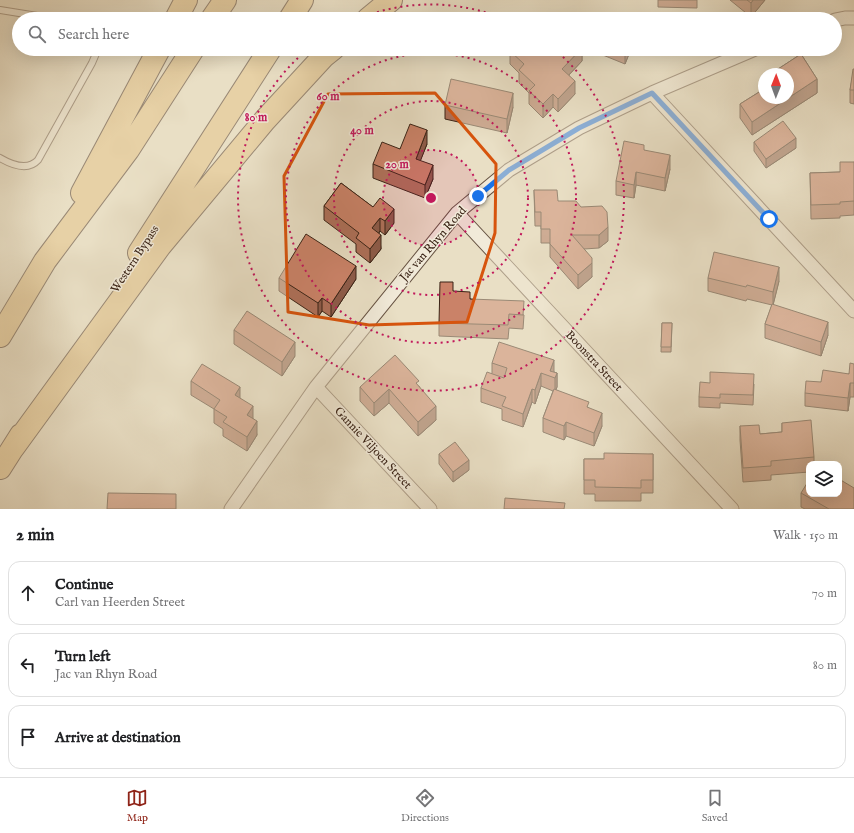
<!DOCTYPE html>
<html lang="en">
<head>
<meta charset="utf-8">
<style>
	:root { --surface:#fff; --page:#f2f2f2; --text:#202124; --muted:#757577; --line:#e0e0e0; --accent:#8f2418 }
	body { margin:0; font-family:"IM FELL English",serif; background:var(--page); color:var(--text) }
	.controls { position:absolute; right:12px; bottom:12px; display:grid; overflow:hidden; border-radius:8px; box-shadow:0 4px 16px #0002 }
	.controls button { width:36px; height:36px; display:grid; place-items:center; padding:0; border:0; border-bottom:1px solid var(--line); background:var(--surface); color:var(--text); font:20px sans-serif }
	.compass { position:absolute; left:758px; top:68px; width:36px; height:36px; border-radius:50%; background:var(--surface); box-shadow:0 4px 16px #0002; rotate:1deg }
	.stop { position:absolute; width:12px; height:12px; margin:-9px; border:3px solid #1a73e8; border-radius:50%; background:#fff }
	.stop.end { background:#1a73e8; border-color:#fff; box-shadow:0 1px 4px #0008 }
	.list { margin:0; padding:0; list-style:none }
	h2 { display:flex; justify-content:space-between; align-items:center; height:52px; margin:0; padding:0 16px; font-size:17px }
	h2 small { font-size:13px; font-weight:400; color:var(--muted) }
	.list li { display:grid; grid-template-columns:26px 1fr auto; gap:12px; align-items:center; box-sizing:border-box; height:64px; margin:0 8px 8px; padding:0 8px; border:1px solid var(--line); border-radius:12px }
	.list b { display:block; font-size:15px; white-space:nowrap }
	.list p { margin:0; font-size:13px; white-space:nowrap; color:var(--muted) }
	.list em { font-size:13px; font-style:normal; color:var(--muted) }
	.icon { flex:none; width:22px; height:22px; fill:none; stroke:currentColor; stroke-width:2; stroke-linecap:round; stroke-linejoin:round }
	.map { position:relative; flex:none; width:854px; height:509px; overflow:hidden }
	.search { position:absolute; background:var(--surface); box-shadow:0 4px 16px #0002; left:12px; right:12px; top:12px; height:44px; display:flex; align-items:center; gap:10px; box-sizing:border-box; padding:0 14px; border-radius:22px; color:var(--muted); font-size:15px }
	.sheet { height:268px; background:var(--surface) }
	nav { display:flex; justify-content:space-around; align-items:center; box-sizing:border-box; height:56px; border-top:1px solid var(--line); background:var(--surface); font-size:11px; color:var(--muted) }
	nav a { display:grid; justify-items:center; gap:2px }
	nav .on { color:var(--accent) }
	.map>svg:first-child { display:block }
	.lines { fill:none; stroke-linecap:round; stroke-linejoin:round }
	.lane-casing { stroke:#665242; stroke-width:8 }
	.street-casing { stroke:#665242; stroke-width:15 }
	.highway-casing { stroke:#3a2316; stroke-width:24 }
	.lane { stroke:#f1ead9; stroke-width:6 }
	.street { stroke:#f1ead9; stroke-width:13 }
	.highway { stroke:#e4c082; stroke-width:22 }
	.wall { fill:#ae7059; stroke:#3a2316 }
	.shaded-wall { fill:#8d5b49; stroke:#3a2316 }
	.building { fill:#ca8268; stroke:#3a2316 }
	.route { stroke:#1a73e8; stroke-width:5 }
	.marked { fill:none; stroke:#d7540d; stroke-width:3; stroke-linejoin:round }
	.ring { fill:none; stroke:#c2185b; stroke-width:2; stroke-dasharray:2 4 }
	.labels { text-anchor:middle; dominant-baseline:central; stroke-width:3; stroke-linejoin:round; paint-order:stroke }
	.street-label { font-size:12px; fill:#3a2316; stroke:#f1ead9 }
	.centre { fill:#c2185b; stroke:#f1ead9; stroke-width:2 }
	.ring-label { font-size:12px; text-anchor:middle; font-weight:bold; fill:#c2185b; stroke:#f1ead9; stroke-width:3; stroke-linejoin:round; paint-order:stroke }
</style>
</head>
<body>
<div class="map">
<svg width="854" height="509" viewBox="0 0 854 509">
	<rect width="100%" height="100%" fill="#e9dfc5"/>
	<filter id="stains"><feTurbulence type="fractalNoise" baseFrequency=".005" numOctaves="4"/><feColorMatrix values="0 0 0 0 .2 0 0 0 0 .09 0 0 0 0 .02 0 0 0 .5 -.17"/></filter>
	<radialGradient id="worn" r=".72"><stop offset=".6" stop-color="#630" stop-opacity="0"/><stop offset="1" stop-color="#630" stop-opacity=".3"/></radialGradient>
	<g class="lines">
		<!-- lane casing -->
		<g class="lane-casing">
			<path id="lane" d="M0 10 56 19
				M0 158C12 165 28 171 38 160L92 63 98 49"/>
		</g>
		<!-- street casing -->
		<g class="street-casing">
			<path id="street" d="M835 20 845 18H854
				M652 93 854 311
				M457 213 732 509
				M316 387 430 509
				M231 509 316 387 457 213 509 170 579 128 652 93 755 49"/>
		</g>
		<!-- highway casing -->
		<g class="highway-casing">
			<path id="highway" d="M176 19 186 0
				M212 19 225 0
				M290 19 302 0
				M368 19 391 0
				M82 193 159 49
				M139 253 270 49
				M0 336 45 261 128 150 193 49
				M13 448 160 246 265 120 323 57 333 49
				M0 468 21 435"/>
		</g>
		<!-- lane -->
		<use href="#lane" class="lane"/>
		<!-- street -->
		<use href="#street" class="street"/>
		<!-- highway -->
		<use href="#highway" class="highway"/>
	</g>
	<!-- wall -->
	<path class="wall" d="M658 0H697V8L658 7Z
		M730 0H765L751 17Z
		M582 49V61L569 75 575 94 558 112 553 107 543 118 529 104V93L519 83V73L510 64V51Z
		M588 49H631L625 64Z
		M801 54 817 79V93L752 135 740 118V104L764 89V98H788V74H775V71Z
		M854 69V104L850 103V90Z
		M445 105 513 107 507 133 445 119Z
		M754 142 796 148 766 168 754 151Z
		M427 144 420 161 433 179 425 198 373 178V164L400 149Z
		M644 150 670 169 665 191 636 185 634 198 616 195V181Z
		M854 162V215L840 216V218L811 219 810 173 840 172Z
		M341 183 394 223 385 235 380 231 379 233 381 249 370 263 356 252V244L324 220V206Z
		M534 190 558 201 608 241 599 248 584 249 592 277 578 289 550 257V243H541V226H535Z
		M279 278 356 279 331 317 322 311 318 317 279 291Z
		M708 278 779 281 773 305 828 335 821 356 765 338V324L772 305 747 299 746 301 708 291Z
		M453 291 470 299 524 315 523 329 509 328 508 339 439 336V323Z
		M662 323H672L671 352H661Z
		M234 330 295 356 282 376 234 344Z
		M492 363 554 372 557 373V387L556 390 589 408 602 426 594 446 566 436 564 440 543 432V418L553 391 541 386 535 404 532 402 523 427 502 420V409L481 402V388L492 373Z
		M854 364V397H850L848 411 805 406V393L821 382 849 374Z
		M191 381 240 398 253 419 257 435 247 451 223 436V429L214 423V409L191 395Z
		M710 383 754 384 753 405 720 403V408L699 407V397Z
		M419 386 436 420 418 436 389 403 374 416 360 401V387Z
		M782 423 814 457V464H809V472L771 475V480L743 482 740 440V426L760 434 782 432Z
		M439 454 469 470 453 482 439 464Z
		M653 454V493H641V501H595V494H584V459H604Z
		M801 493 854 509H805L801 507Z"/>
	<!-- shaded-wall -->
	<path class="shaded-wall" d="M753 0H765L751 17V3Z
		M581 49H582V61L562 82V69Z
		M627 49H631L625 64V54Z
		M817 79V93L752 135V122Z
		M575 81V94L558 112V99Z
		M513 93V107L507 133V119Z
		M553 94V107L543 118V104Z
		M427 130V144L416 172V159Z
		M796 138V148L766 168V159Z
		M670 155V169L665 191V178Z
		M433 165V179L425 198V185Z
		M636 172V185L634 198V185Z
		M394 209V223L385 235V221Z
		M380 218V231L372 242V228Z
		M608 227V241L599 248V235Z
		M381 235V249L370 263V249Z
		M592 263V277L578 289V275Z
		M356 266V279L331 317V304Z
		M779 267V281L773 305V292Z
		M322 298V311L318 317V303Z
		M828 322V335L821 356V342Z
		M295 342V356L282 376V362Z
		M554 360V374L550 371Z
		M541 373V386L535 404V390Z
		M557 373V387L555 391V378Z
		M850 383V397L848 411V398Z
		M240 387V401L235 395Z
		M389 389V403L374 416V403Z
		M532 389V402L523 427V414Z
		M253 406V420L247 415Z
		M436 406V420L418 436V422Z
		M602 413V426L594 446V433Z
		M257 421V435L247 451V437Z
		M566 422V436L564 440V426Z
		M469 460V470L453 482V472Z"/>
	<!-- building -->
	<path class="building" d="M747 0H753L751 3Z
		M593 15 603 19H592Z
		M511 49H581L562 69 575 81 558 99 553 94 543 104 529 91 535 85 519 70 524 64 510 51Z
		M612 49H627L625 54Z
		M801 54 817 79 752 122 740 104 764 89V98H788V74H777L775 71Z
		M853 69H854V90H850Z
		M451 79 513 93 507 119 445 105Z
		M783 121 796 138 766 159 754 142Z
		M410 124 427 130 416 159 433 165 425 185 373 164 382 142 400 149Z
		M624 141 644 145V150L670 155 665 178 636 172 634 185 616 181Z
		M840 162H854V201L840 202V204L811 205 810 173 840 172Z
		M341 183 373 207 380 198 394 209 385 221 380 218 372 228 381 235 370 249 356 238 359 233 324 206Z
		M534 190H557L558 201H576L581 207 602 206 607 212 608 227 599 235H572L592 258V263L578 275 550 244V229H541V212H535Z
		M306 234 356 266 331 304 322 298 318 303 279 278Z
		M714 252 779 267 773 292 747 285 746 287 708 278Z
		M440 282H453V291L470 292V299L524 301 523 315 509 314 508 325 439 323Z
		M772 304 828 322 821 342 765 324Z
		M247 311 295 342 282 362 234 330Z
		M662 323H672L671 347H661Z
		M499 342 554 360 550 371 557 373 555 378 541 373 535 390 532 389 523 414 502 406 506 397 481 388 487 372 504 378 507 368 492 363Z
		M395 355 419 381 416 383 436 406 418 422 389 389 374 403 360 387Z
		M850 363 854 364V383H850L848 398 805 393 806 381 821 382 823 370 849 374Z
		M202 364 240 387 235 395 253 406 247 415 257 421 247 437 223 422 227 417 214 409 220 400 191 381Z
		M710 372 754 374 753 395 720 394V398L699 397 700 382 710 383Z
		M554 389 589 402 587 407 602 413 594 433 566 422 564 426 543 418Z
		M811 420 814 457 771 461V466L743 468 740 426 759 425 760 434 782 432V423Z
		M455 442 469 460 453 472 439 454Z
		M604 453 653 454V480H641V488L595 487V480H584V459H604Z
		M839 479 854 488V509H829L801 493 809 480V494H839Z
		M108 493 176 494V509H107Z
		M505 498 565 503 564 509H504Z"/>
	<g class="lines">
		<!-- route -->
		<path class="route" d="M478 196 509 170 579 128 652 93 769 219"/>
	</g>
	<!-- marked area -->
	<path d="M0 0H854V509H0ZM435 93 496 164 495 233 467 322 369 325 288 312 284 176 328 94Z" fill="#e9dfc5" fill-opacity=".55" fill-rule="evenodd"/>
	<path class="marked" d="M435 93 496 164 495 233 467 322 369 325 288 312 284 176 328 94Z"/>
	<!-- distance rings -->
	<circle cx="431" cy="198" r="48" fill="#c2185b" fill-opacity=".12"/>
	<g class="ring">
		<circle cx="431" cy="198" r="48"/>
		<circle cx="431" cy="198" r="97"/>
		<circle cx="431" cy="198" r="145"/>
		<path d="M360 18A193 193 0 0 1 502 18M554 49A193 193 0 1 1 308 49"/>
	</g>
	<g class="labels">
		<!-- street labels -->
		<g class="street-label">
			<text transform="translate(433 244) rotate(-49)">Jac van Rhyn Road</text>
			<text transform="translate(135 259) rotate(-57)">Western Bypass</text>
			<text transform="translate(594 361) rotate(47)">Boonstra Street</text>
			<text transform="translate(373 448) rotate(47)">Gannie Viljoen Street</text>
		</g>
	</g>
	<circle cx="431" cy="198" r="6" class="centre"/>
	<g class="ring-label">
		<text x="328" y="100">60 m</text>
		<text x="256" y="121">80 m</text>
		<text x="362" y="134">40 m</text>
		<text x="397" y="168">20 m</text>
	</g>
	<rect width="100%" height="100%" filter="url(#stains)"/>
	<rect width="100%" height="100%" fill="url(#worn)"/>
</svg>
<div class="controls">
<button><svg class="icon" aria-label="layers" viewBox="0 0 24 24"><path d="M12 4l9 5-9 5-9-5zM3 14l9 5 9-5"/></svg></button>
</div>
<svg class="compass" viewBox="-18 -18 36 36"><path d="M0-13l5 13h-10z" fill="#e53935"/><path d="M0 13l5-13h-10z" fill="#757577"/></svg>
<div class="stop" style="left:769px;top:219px"></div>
<div class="stop end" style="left:478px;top:196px"></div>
<div class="search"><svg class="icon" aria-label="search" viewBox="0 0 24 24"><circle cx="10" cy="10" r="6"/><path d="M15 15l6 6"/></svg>Search here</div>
</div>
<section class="sheet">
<h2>2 min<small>Walk · 150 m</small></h2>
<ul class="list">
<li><svg class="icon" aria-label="ahead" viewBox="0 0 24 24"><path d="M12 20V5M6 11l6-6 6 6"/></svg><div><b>Continue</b><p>Carl van Heerden Street</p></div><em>70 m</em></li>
<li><svg class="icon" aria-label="left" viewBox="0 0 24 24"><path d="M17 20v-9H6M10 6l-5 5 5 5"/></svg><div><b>Turn left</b><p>Jac van Rhyn Road</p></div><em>80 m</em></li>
<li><svg class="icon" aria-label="arrive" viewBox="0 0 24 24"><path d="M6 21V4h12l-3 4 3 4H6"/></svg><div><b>Arrive at destination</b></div></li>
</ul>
</section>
<nav>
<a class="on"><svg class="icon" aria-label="map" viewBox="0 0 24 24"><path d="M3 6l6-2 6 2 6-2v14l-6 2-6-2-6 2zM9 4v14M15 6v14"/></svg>Map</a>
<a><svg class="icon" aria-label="directions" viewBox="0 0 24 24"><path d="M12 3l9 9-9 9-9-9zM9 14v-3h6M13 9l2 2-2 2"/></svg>Directions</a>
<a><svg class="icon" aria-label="saved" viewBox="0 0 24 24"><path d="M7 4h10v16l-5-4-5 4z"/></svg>Saved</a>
</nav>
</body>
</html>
